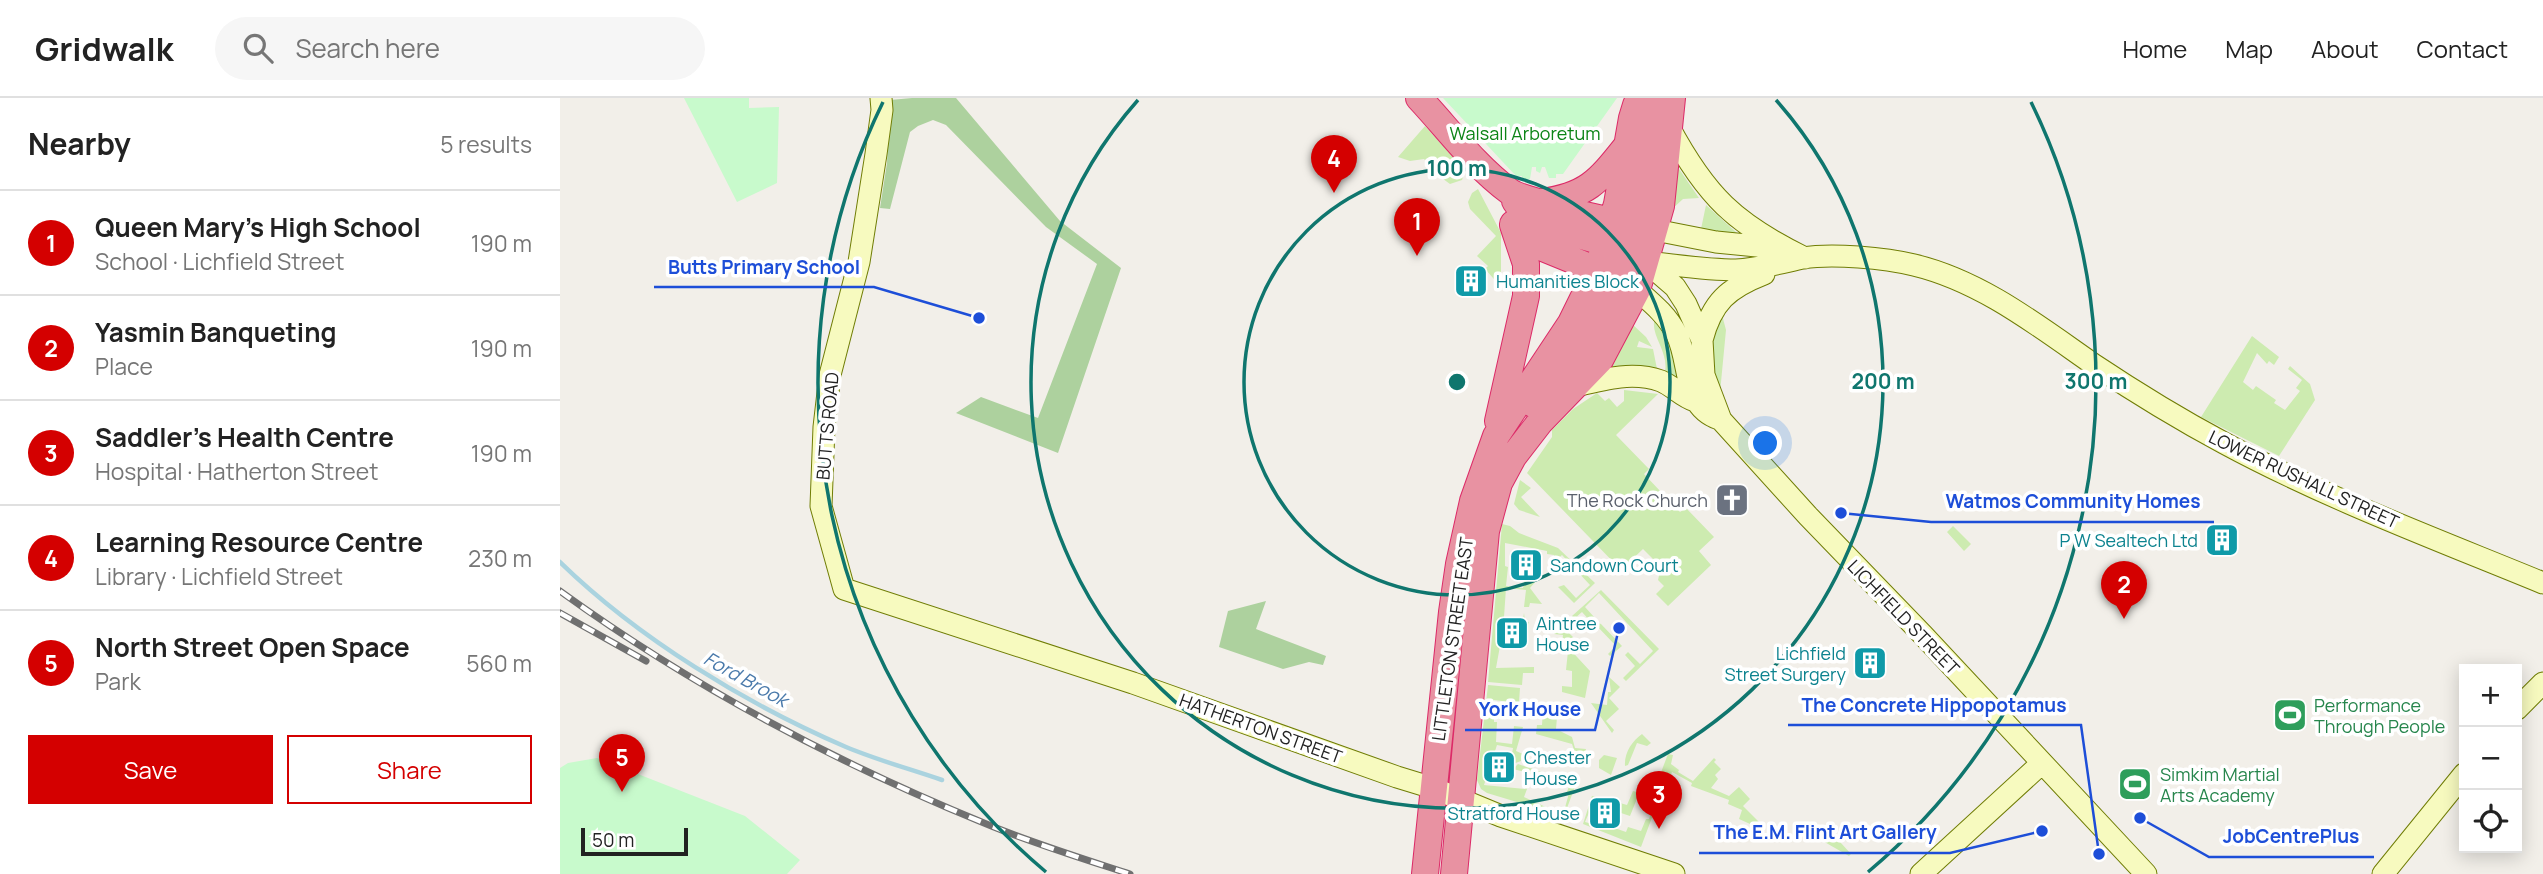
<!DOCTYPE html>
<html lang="en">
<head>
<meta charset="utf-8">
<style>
	:root { --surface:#fff; --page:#f6f6f6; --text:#222; --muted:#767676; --line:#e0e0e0; --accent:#d40000 }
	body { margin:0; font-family:Manrope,sans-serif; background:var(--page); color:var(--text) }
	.controls { position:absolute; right:21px; bottom:21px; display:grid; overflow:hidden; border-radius:0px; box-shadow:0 4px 18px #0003 }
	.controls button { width:63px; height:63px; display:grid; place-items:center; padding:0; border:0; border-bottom:2px solid var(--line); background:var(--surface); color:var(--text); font:35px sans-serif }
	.scale { position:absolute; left:21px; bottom:18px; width:107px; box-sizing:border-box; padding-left:7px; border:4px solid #222; border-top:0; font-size:19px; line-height:24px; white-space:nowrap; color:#222; -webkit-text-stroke:5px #fff; paint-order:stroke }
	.you { position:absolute; left:1206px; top:346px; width:24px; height:24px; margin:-18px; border:5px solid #fff; border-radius:50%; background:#1a73e8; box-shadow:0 0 0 10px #1a73e833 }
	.badge { display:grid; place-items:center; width:46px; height:46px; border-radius:50%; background:var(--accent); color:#fff; font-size:23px; font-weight:700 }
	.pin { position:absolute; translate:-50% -58px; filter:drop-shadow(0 2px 4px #0008) }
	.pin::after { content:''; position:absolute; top:37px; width:24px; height:21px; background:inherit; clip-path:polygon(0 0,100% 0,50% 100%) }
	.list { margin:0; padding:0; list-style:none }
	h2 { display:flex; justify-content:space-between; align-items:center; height:91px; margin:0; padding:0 28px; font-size:30px }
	h2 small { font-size:23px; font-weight:400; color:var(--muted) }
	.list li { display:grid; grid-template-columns:46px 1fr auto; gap:21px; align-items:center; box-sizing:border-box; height:105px; padding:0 28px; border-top:2px solid var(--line) }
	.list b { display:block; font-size:26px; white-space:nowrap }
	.list p { margin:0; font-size:23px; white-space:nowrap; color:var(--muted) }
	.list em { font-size:23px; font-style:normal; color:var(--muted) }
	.actions { display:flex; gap:14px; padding:21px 28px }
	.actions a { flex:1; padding:16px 0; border:2px solid var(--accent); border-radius:0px; text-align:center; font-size:24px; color:var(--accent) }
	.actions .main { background:var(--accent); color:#fff }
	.icon { flex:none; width:38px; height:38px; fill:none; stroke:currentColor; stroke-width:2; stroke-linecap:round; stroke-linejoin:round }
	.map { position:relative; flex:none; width:1983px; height:776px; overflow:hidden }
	header { display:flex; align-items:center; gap:42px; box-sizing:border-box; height:98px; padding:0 35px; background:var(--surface); border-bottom:2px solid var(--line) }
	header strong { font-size:33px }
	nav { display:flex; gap:38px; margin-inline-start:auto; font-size:24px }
	.search { width:490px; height:63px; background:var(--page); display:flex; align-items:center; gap:18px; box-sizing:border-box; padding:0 24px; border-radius:38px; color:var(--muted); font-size:26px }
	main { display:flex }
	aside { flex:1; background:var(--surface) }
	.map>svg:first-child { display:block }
	.grass { fill:#cdebb0 }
	.forest { fill:#add19e }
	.park { fill:#c8facc }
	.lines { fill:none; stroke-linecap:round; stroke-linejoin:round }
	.stream { stroke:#aad3df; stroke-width:4.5 }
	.secondary-casing { stroke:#707d05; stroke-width:23 }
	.highway-casing { stroke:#dc2a67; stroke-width:28 }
	.secondary { stroke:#f7fabf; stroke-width:21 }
	.highway { stroke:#e892a2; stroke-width:26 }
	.rail-casing { stroke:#707070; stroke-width:7 }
	.rail { stroke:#fff; stroke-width:4.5; stroke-dasharray:13; stroke-linecap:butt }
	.ring { fill:none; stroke:#0f766e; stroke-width:3.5 }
	.labels { text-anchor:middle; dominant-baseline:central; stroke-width:7; stroke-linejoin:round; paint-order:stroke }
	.park-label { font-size:18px; fill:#0c8416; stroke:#fff }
	.culture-label { font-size:18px; fill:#0d838f; stroke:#fff; text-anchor:start }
	.street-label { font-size:18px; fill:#222; stroke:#fff }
	.worship-label { font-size:18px; fill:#5b616d; stroke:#fff; text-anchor:end }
	.leisure-label { font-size:18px; fill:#27864d; stroke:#fff; text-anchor:start }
	.water-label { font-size:19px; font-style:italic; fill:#4a7aab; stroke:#fff }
	.centre { fill:#0f766e; stroke:#fff; stroke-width:3.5 }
	.ring-label { font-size:21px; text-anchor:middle; font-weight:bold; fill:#0f766e; stroke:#fff; stroke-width:7; stroke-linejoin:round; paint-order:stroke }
	.leader { fill:none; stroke:#1d4ed8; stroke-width:2.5 }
	.callout-dot { fill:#1d4ed8; stroke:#fff; stroke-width:2.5 }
	.callout-label { font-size:19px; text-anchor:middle; font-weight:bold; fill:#1d4ed8; stroke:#fff; stroke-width:7; stroke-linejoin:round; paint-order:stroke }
</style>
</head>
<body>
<header>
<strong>Gridwalk</strong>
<div class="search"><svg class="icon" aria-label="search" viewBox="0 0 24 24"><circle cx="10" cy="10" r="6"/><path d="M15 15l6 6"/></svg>Search here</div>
<nav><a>Home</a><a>Map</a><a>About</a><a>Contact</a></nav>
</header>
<main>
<aside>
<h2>Nearby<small>5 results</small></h2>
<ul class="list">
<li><span class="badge">1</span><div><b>Queen Mary's High School</b><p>School · Lichfield Street</p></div><em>190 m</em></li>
<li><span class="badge">2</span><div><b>Yasmin Banqueting</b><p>Place</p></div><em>190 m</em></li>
<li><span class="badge">3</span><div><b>Saddler's Health Centre</b><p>Hospital · Hatherton Street</p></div><em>190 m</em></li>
<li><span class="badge">4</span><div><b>Learning Resource Centre</b><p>Library · Lichfield Street</p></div><em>230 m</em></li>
<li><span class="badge">5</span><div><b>North Street Open Space</b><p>Park</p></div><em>560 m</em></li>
</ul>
<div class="actions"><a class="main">Save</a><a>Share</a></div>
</aside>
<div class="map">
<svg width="1983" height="776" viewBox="0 0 1983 776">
	<rect width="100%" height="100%" fill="#f2efe9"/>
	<!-- grass -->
	<path class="grass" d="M865 28 902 69 904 76 902 82 890 86 879 78 864 61 850 63 838 59Z
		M1117 71H1119L1139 100 1123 101 1111 112Z
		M918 91 941 135V189L925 171 928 168 917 158 936 138 910 111 908 104 912 95Z
		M1146 107 1177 135V136L1141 131Z
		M1161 213 1166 232 1159 305 1150 247Z
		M1095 220 1111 241 1118 279 1105 274C1109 253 1089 236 1095 220Z
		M1072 226 1086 239 1092 249 1079 243 1077 249 1093 251 1097 271 1050 269Z
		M1692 238 1719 259 1714 267 1709 263 1707 266 1697 255 1683 284 1693 292 1696 288 1716 302 1714 305 1725 312 1740 293 1736 290 1742 282 1728 271 1730 268 1750 286 1755 302 1719 358 1641 319Z
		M1064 292 1098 296 1056 337 1089 371 1084 376 1120 414 1126 410 1154 439 1139 453 1151 467 1108 508 1096 496 1104 488 1098 482 1101 469 1083 451 1061 472 967 375 992 339V332L1013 311 1037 295 1045 303 1049 300 1057 309 1064 303Z
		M960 382 971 390 961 399 980 419 959 412 954 406Z
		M942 426 950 428 959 435 998 450 1035 485 1014 505 998 489 1004 487 1016 500 1030 487 1002 457 993 465 994 457 987 456V453L945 445V468L948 469 946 488 963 490 966 472 976 483 970 490 982 506 970 505 969 509H964L966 492 946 490 942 548H940L936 570 974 569V575H963L962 587 928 584Z
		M1393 428 1411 446 1404 453 1387 434Z
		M1041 492 1099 551 1066 583 1063 580 1075 568 1065 557 1068 554 1080 566 1093 553 1039 495 1025 509 1035 520 1031 524 1022 514 1014 521 1012 518Z
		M964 515 965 523 969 524 968 548H959Z
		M1038 525 1041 526 1062 548 1050 558 1048 556 1056 548 1036 527Z
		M1002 528 1013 539 1006 547 1030 573 1025 600 1002 594V588L1012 589V573L1006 572 1008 553 1001 552 1003 537 994 536Z
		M1049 579 1060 589 1049 600 1059 611 1046 623 1054 632 1052 635 1031 605 1047 607 1048 594H1051Z
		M928 587 960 590 959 604 973 605 976 610 957 608V605L934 602V624H937L936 644 952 646 954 628 963 629 956 653 963 656 961 663 950 667 953 650 937 647 924 687 965 691 969 675 953 671 958 666 991 677 987 689 970 683 964 699 1003 717 1009 695 1007 694 1013 676 1019 678 1004 718 927 695 921 691 917 682Z
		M983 610 997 619 996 631 1012 639 1015 650 1026 651 1023 665 1011 661 1014 652 1012 646 976 636 977 627H982Z
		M1082 636 1091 645 1087 648 1077 645 1068 667 1065 668C1064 655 1072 643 1082 636Z
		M1108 656 1113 657 1111 666 1119 672 1118 674 1133 683 1154 660 1156 662 1154 664 1161 671 1155 677 1158 681 1151 690 1169 698 1179 689 1190 701 1183 708 1201 726 1199 730 1179 721 1182 712 1168 706 1169 702 1131 688 1132 685 1112 674 1099 707 1097 706 1081 749 1023 726 1032 698 1050 704 1047 708 1034 703 1025 724 1044 729 1046 727 1066 734 1068 729 1081 733 1086 721H1089L1091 716 1088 715 1092 702 1078 698 1070 718 1052 712 1053 703 1067 707 1073 693 1092 698Z
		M1044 657 1057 660 1051 677 1039 670V662Z
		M1270 733 1291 756 1289 758 1261 742Z"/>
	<!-- forest -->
	<path class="forest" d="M352 0H396L500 123 561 170 498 355 396 315 421 299 478 320 537 166 486 129 386 27 373 22 358 28 350 34 330 111 320 110 327 65 330 2Z
		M706 503 696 531 766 558 763 567 749 564 723 571 659 549 668 513Z"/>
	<!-- park -->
	<path class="park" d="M124 0H189V10L219 9 217 85 177 104Z
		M883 0H1057L1003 76H996V80H989L985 69H982L980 75 976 73V69H972L970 81 962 82V78H956Z
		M37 660 185 718 240 762 227 776H0V670L8 665Z"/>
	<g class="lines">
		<!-- stream -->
		<path class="stream" d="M0 464C78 540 186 606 286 649 317 662 350 671 382 682"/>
		<!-- secondary casing -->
		<g class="secondary-casing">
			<path id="secondary" d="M321 0 322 12 316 56 299 164 270 277 264 329 261 408 284 491 573 585 837 679 873 690 941 718 1114 776
				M1109 29C1146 98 1175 126 1245 160
				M1095 132 1156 144 1217 150
				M1086 164C1116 167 1146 172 1176 172 1199 171 1220 165 1243 160 1272 155 1325 160 1354 167 1421 183 1477 227 1533 266 1575 294 1619 321 1664 345 1766 400 1876 441 1983 485
				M1086 164 1115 189 1126 206 1142 242 1144 277 1161 322 1248 418 1363 537 1586 776
				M1077 192C1092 205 1108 218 1117 237 1131 266 1122 308 1159 321
				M1142 242C1152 204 1168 190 1204 176
				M1016 288C1044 281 1073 273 1101 283 1113 288 1122 299 1135 303
				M1957 611 1983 585
				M1361 776 1482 665
				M1823 776 1904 676"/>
		</g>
		<!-- highway casing -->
		<g class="highway-casing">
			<path id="highway" d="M859 0C888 31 915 68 949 93 959 101 977 101 989 109L1069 127
				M955 103 967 120 977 125 1060 149
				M982 104C1026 98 1038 84 1065 50
				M953 126 983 150 1054 179
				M973 306C988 288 1006 272 1019 253 1052 208 1073 148 1081 93 1086 66 1087 39 1092 12L1087 0
				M938 323 966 198V166L953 127
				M865 776 892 514 899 466 913 403 936 338 1011 225 1038 170 1057 106 1072 20 1076 7 1086 0
				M894 776 926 433 939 385 953 359 980 324 1040 262 1077 192 1101 108 1112 0"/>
		</g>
		<!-- secondary -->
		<use href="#secondary" class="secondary"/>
		<!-- highway -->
		<use href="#highway" class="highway"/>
		<!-- rail casing -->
		<g class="rail-casing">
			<path id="rail" d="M0 493C131 588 275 664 424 725 472 745 521 760 570 776
				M0 515 86 563"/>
		</g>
		<!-- rail -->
		<use href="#rail" class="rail"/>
	</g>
	<!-- distance rings -->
	<g class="ring">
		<circle cx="897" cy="284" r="213"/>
		<path d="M1216 2A426 426 0 1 1 578 2"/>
		<path d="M486 774A639 639 0 0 1 323 4M1471 4A639 639 0 0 1 1308 774"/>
	</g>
	<!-- icons -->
	<defs>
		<g id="building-square" transform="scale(1.75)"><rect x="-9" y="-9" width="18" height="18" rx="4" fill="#0f9aa8" stroke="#fff"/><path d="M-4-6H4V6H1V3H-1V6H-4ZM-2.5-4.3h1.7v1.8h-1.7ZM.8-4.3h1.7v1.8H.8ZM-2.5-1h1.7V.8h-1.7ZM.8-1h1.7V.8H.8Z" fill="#fff"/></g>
		<g id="church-square" transform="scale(1.75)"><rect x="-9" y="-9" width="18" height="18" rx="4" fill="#6b7280" stroke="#fff"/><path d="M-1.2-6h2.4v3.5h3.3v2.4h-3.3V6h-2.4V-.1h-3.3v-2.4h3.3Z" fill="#fff"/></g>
		<g id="stadium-square" transform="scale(1.75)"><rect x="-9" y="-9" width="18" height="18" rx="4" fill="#2e9e5b" stroke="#fff"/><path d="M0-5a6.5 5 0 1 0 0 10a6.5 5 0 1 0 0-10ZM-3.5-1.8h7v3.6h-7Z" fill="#fff"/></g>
	</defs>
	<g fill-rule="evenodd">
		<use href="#building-square" x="911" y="183"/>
		<use href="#church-square" x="1172" y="402"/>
		<use href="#building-square" x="1662" y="442"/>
		<use href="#building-square" x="966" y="467"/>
		<use href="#building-square" x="952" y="535"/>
		<use href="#building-square" x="1310" y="565"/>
		<use href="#stadium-square" x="1730" y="617"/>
		<use href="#building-square" x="939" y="669"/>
		<use href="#stadium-square" x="1575" y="686"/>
		<use href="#building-square" x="1045" y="715"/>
	</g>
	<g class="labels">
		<!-- park labels -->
		<g class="park-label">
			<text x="965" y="35">Walsall Arboretum</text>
		</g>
		<!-- culture labels -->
		<g class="culture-label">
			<text x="936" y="183">Humanities Block</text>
			<text x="1638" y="442" text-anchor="end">P W Sealtech Ltd</text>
			<text x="990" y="467">Sandown Court</text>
			<text x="976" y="525">Aintree<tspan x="976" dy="21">House</tspan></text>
			<text x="1286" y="555" text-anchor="end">Lichfield<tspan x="1286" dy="21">Street Surgery</tspan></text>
			<text x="964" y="659">Chester<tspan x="964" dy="21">House</tspan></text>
			<text x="1020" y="715" text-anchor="end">Stratford House</text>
		</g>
		<!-- street labels -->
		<g class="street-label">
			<text transform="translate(267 328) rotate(-85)">BUTTS ROAD</text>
			<text transform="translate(1744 381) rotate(25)">LOWER RUSHALL STREET</text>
			<text transform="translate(1344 519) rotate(46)">LICHFIELD STREET</text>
			<text transform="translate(892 541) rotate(-82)">LITTLETON STREET EAST</text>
			<text transform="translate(701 630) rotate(20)">HATHERTON STREET</text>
		</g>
		<!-- worship labels -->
		<g class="worship-label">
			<text x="1148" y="402">The Rock Church</text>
		</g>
		<!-- leisure labels -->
		<g class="leisure-label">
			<text x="1754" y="607">Performance<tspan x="1754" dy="21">Through People</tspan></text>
			<text x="1600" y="676">Simkim Martial<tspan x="1600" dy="21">Arts Academy</tspan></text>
		</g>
		<!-- water labels -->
		<g class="water-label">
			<text transform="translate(186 581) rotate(29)">Ford Brook</text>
		</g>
	</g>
	<circle cx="897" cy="284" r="10" class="centre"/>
	<g class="ring-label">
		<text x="897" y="78">100 m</text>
		<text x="1323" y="291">200 m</text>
		<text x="1536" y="291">300 m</text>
	</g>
	<!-- callouts -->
	<path class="leader" d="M419 220L314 189H94M1281 415L1371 424H1654M1539 756L1521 627H1228M1059 530L1035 632H905M1482 733L1390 755H1139M1580 720L1649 759H1814"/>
	<g class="callout-dot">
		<circle cx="419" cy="220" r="7"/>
		<circle cx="1281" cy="415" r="7"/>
		<circle cx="1539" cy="756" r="7"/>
		<circle cx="1059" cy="530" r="7"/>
		<circle cx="1482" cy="733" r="7"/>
		<circle cx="1580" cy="720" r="7"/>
	</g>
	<g class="callout-label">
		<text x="204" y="176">Butts Primary School</text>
		<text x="1513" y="410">Watmos Community Homes</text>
		<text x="1374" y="614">The Concrete Hippopotamus</text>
		<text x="970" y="618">York House</text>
		<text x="1265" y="741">The E.M. Flint Art Gallery</text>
		<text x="1731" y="745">JobCentrePlus</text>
	</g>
</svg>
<div class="controls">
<button>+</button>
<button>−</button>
<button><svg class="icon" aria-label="locate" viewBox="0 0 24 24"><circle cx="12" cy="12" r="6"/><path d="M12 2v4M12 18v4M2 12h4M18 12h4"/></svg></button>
</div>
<div class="scale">50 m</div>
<div class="you"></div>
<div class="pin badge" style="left:857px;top:158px">1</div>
<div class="pin badge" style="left:1564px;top:521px">2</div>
<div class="pin badge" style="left:1099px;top:731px">3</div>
<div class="pin badge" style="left:774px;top:95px">4</div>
<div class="pin badge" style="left:62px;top:694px">5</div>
</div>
</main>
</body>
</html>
